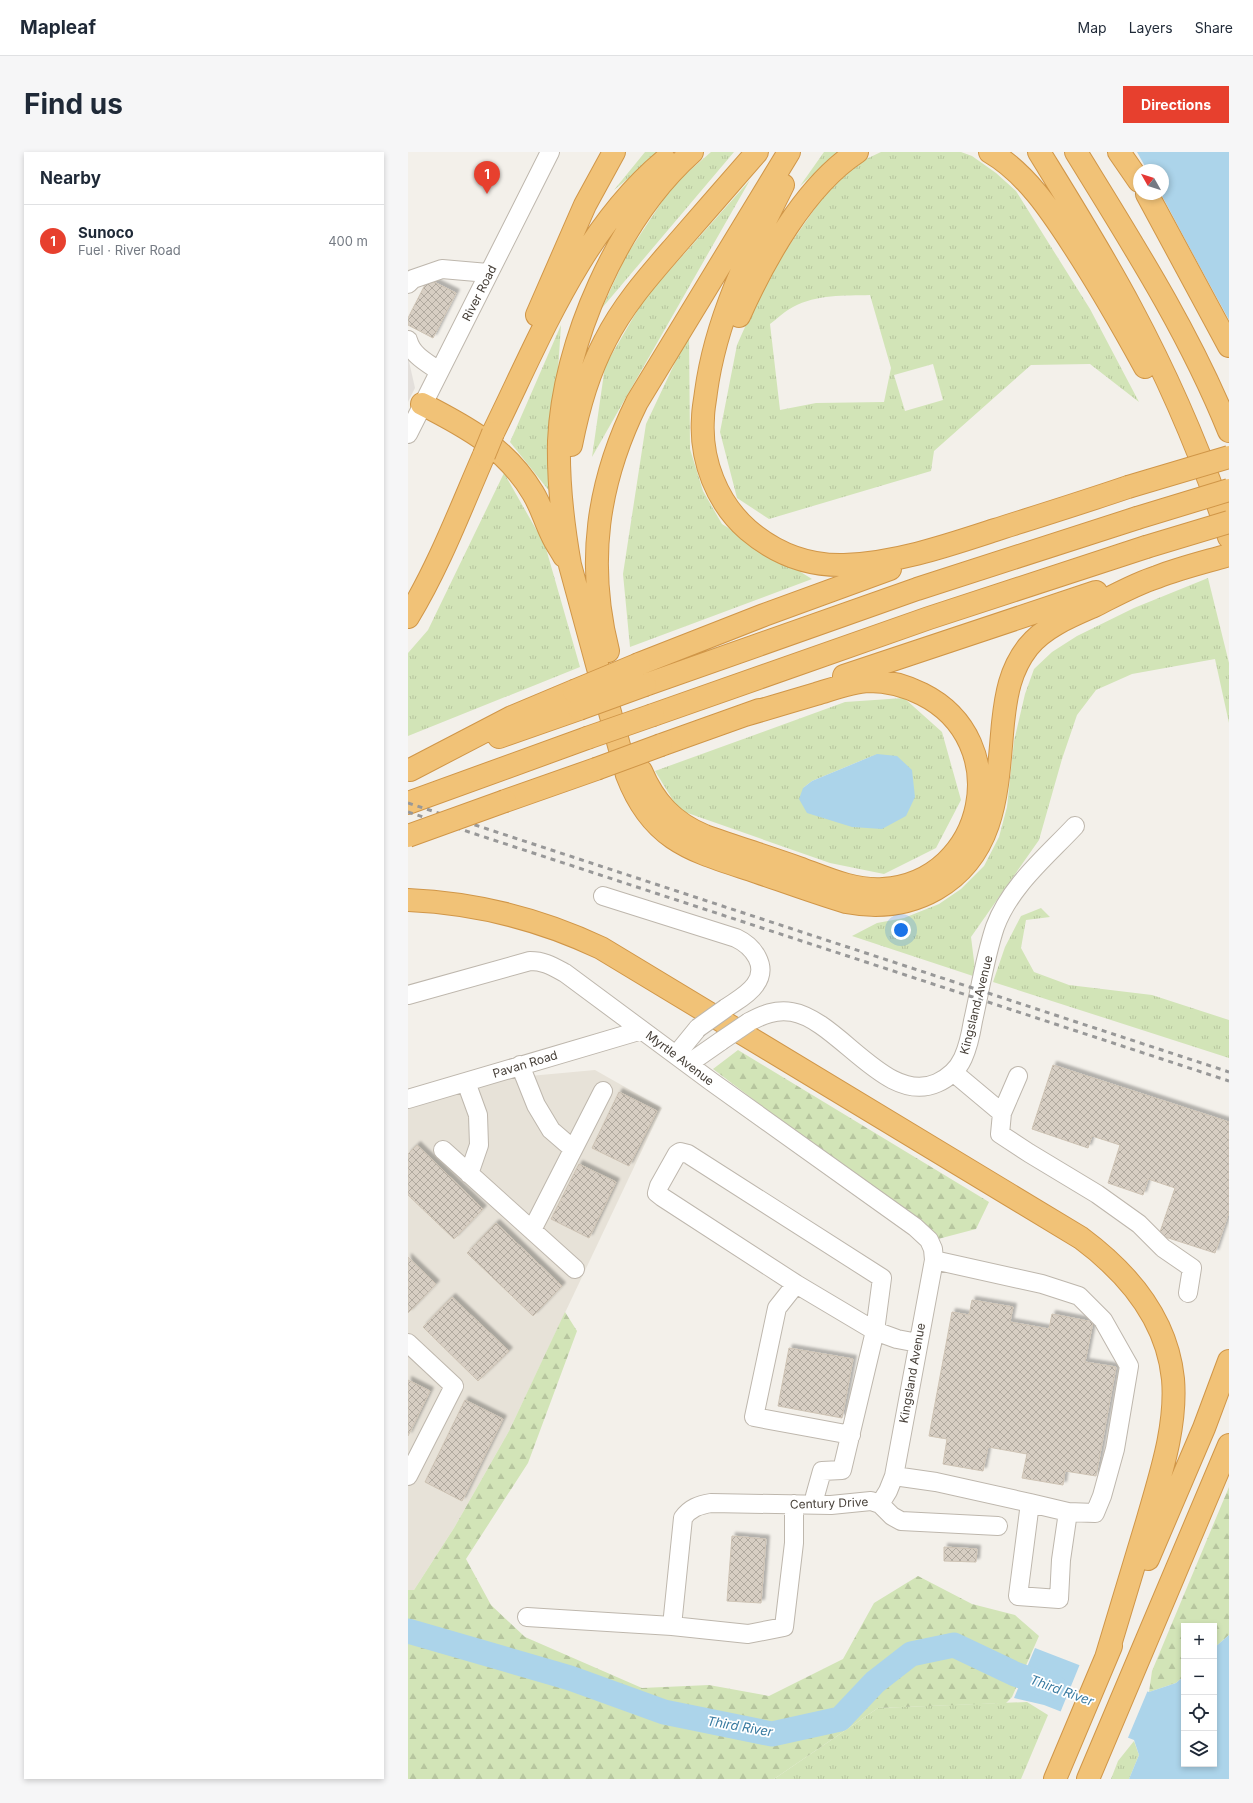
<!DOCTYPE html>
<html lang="en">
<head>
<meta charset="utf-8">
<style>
	:root { --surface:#fff; --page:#f6f6f7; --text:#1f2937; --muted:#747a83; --line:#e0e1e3; --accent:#e7402e }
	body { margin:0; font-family:Inter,sans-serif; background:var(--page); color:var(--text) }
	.controls { position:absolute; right:12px; bottom:12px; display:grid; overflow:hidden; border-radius:0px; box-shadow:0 2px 6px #0003 }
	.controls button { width:36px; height:36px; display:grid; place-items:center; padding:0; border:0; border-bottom:1px solid var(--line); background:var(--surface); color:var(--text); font:20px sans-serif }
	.compass { position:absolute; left:725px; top:12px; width:36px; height:36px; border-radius:50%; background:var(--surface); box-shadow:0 2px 6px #0003; rotate:309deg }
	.you { position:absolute; left:493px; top:778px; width:14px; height:14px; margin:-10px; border:3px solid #fff; border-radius:50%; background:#1a73e8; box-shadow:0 0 0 6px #1a73e833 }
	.badge { display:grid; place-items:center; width:26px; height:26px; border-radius:50%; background:var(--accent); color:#fff; font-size:13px; font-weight:700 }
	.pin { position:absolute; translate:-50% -33px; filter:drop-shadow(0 1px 2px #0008) }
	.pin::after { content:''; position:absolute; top:21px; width:14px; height:12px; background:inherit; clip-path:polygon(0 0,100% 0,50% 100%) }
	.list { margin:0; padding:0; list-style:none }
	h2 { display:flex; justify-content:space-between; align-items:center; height:52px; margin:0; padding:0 16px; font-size:17px }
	h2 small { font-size:13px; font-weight:400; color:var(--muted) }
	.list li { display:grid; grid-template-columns:26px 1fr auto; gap:12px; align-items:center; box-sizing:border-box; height:72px; padding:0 16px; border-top:1px solid var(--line) }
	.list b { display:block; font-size:15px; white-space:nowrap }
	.list p { margin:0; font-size:13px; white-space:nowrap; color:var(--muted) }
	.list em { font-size:13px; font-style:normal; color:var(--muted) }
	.icon { flex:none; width:22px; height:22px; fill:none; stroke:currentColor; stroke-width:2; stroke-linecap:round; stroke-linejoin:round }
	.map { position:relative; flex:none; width:821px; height:1627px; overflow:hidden; border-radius:0px }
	header { display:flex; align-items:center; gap:24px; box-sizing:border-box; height:56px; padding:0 20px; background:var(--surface); border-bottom:1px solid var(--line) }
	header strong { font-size:19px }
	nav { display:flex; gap:22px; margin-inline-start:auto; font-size:14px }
	.intro { display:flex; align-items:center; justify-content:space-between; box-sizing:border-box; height:96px; padding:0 24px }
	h1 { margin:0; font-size:28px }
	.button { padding:10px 18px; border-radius:0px; background:var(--accent); color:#fff; font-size:14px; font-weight:700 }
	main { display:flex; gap:24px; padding:0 24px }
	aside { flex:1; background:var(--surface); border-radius:0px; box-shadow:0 2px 6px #0003 }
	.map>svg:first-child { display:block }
	.residential { fill:#e7e2d8 }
	.industrial { fill:#e3dfdb }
	.grass { fill:url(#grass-tufts); fill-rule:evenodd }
	.forest { fill:url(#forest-firs) }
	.water { fill:#acd4ea }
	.pier { fill:#f3f0ea }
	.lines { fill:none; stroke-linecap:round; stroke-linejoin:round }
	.river { stroke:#acd4ea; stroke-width:25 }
	.building { fill:url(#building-cross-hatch); stroke:#cec3b4; filter:url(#shadow) }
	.minor-casing { stroke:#beb7ad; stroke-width:20 }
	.highway-casing { stroke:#d09648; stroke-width:24 }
	.minor { stroke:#fff; stroke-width:18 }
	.highway { stroke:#f1c277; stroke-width:22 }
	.rail { stroke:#989898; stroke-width:3; stroke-dasharray:5 5; stroke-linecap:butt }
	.minor-bridge-casing { stroke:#beb7ad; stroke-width:20; stroke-linecap:butt }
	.highway-bridge-casing { stroke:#d09648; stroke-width:24; stroke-linecap:butt }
	.minor-bridge { stroke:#fff; stroke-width:18 }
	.highway-bridge { stroke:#f1c277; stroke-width:22 }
	.labels { text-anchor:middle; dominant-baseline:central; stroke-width:3.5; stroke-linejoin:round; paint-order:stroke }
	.street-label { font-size:12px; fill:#474039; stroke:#fff }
	.water-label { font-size:13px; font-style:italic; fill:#397ba1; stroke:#fff }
</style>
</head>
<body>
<header>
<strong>Mapleaf</strong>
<nav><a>Map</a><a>Layers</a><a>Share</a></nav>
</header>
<div class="intro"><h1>Find us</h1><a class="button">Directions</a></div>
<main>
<aside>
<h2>Nearby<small></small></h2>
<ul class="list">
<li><span class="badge">1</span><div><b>Sunoco</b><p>Fuel · River Road</p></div><em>400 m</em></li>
</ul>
</aside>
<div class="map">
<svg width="821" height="1627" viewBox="0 0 821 1627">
	<defs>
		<pattern id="grass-tufts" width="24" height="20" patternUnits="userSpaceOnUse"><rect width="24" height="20" fill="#d2e4b7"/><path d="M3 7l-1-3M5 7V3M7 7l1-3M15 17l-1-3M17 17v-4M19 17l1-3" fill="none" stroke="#b6c59e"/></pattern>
		<pattern id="forest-firs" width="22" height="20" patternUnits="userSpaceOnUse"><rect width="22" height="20" fill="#d2e4b7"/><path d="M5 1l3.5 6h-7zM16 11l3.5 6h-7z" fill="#b6c59e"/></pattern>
		<pattern id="building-cross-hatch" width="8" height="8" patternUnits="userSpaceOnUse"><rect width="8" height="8" fill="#d7cec3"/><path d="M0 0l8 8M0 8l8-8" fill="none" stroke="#b0a99f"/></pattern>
		<filter id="shadow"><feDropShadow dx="3.5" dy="-3.5" stdDeviation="1" flood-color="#0004"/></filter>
	</defs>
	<rect width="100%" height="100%" fill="#f3f0ea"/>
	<!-- residential -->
	<path class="residential" d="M187 918 254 956 101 1279 46 1376 6 1438H0V947L58 930Z"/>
	<!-- industrial -->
	<path class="industrial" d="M0 205 7 236 0 250Z"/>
	<!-- grass -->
	<path class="grass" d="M237 0H253L206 38Z
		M303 0H326L194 156 218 104 265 33Z
		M416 0H431L392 34Z
		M473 0H553L564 4 588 21 608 39 682 157 731 250 682 212 623 213 526 299 523 319 361 367 329 346 312 280 329 193 352 141 374 104 412 49 431 28 456 8ZM462 143 483 216 476 250 408 251 372 258 362 172C370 166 377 159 385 155 409 142 436 144 462 143ZM525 212 535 248 497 259 486 223Z
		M342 28 184 305 197 214 236 147Z
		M153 173 142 340 102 290Z
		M281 181 282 297 295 339 314 372 404 427 222 495 215 422 238 272Z
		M96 321 137 393 172 515 0 584V501L20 478Z
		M800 426 821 511V571L807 507 724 522 688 538 669 563 654 607 631 688 563 785 568 825 444 784 469 771 496 766 531 752 553 737 576 714 591 685 599 655 606 589 617 542 626 517 644 500 669 484 726 456Z
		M496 546 534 580 553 648 528 696 476 722 422 711 271 658 247 619 437 550ZM469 602 395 636 404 629Z
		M633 756 642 765 618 768 613 796 626 820 661 833 744 843 821 868V906L585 830 597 795 613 764Z
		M619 1550 640 1563 613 1627H366L470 1556Z
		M726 1589 731 1603 721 1627H703L710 1609Z"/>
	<!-- forest -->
	<path class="forest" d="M330 898 581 1050 568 1077 530 1087 305 917Z
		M157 1160 169 1179 120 1311 58 1407 83 1453 117 1485 234 1536 301 1533 361 1544 435 1507 466 1451 510 1424 564 1452 607 1463 631 1484 604 1545 598 1551 470 1556 366 1627H0V1438H6L46 1376 101 1279Z
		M821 1335V1483L806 1496V1474H776V1524L768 1531 741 1540 744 1519Z"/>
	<!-- water -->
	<path class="water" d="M729 0H821V168L752 42H755V18H739Z
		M469 602 489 604 504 618 507 645 498 664 474 677 444 675 399 661 391 647 395 636 404 629Z
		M821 1483V1627H721L731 1603 726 1588 636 1553 606 1546 627 1496 741 1540 768 1531 776 1524V1612H806V1496Z"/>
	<!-- pier -->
	<path class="pier" d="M750 42H753L821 170 820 169Z
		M672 1512 740 1538 719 1588 652 1561Z"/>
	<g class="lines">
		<!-- river -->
		<path class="river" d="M0 1479 162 1526 256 1560 364 1582 432 1567 467 1530 503 1502 546 1493 607 1522 647 1536"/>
	</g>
	<!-- building -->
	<path class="building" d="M20 127 48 141 25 186 0 173V166Z
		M645 913 821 970V1060L807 1101 751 1083 767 1036 740 1027 735 1043 700 1031 712 993 684 984 680 996 624 977Z
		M211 940 249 959 221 1014 184 996Z
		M9 993 75 1057 46 1087 0 1043V1002Z
		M171 1012 208 1030 181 1086 143 1067Z
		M88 1071 154 1134 125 1164 59 1101Z
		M0 1105 28 1132 0 1161Z
		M44 1145 101 1199 70 1229 15 1175Z
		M564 1148 605 1155 602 1170 641 1177 644 1162 685 1170 677 1210 708 1215 688 1324 657 1319 655 1333 614 1326 619 1302 580 1295 575 1319 535 1312 539 1287 521 1284 544 1160 561 1163Z
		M381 1196 445 1207 434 1266 370 1254Z
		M0 1228 22 1239 0 1284Z
		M57 1248 95 1267 54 1349 17 1330Z
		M324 1384 358 1387 353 1451 319 1449Z
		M536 1395 569 1397 568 1410 536 1409Z"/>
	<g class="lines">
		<!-- minor casing -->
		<g class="minor-casing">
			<path id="minor" d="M0 132 5 127 34 117 80 121
				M0 188C4 203 18 210 31 219
				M0 282 142 0
				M195 744 328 786C345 794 361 814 347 833 340 843 328 849 318 856
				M0 843 122 809C136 809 144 814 157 821L304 930 507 1075 521 1088 525 1097 526 1108 486 1324 480 1339 472 1352
				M341 870C354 863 368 857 384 860 431 868 478 954 529 931 540 926 550 917 555 906 560 895 563 881 565 869 572 838 577 805 587 775 602 734 639 704 667 674
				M268 903 290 876
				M280 912 313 889
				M112 913 128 953 143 978 165 997
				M545 920 594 961 592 982 621 1001 689 1042 731 1072 755 1096 784 1116 780 1141
				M58 930 70 963 71 993 61 1022
				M0 947 234 878
				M594 961 610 924
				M35 998 167 1117
				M272 1000 280 1002 474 1126 467 1179 388 1132 254 1045 249 1041 251 1034 269 1002Z
				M124 1078 195 939
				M526 1108 634 1132 671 1144 695 1168 721 1214 707 1297 694 1344 687 1361 660 1360
				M388 1132 369 1156 346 1265 443 1283
				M0 1191 46 1234 0 1324
				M486 1324 528 1330 622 1351 610 1444 651 1447 653 1408 660 1360 622 1351
				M386 1352V1391L376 1475 340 1482 264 1474 275 1366C282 1356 291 1353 303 1351L423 1353 463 1349 472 1352 484 1364 493 1369 590 1374
				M407 1353V1344L414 1319 434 1318 467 1179 489 1187 510 1191
				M119 1465 264 1474"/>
		</g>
		<!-- highway casing -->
		<g class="highway-casing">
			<path id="highway" d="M284 0C210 66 155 191 151 289 150 331 155 373 162 413L219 623C245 691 286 699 349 720 378 730 408 741 438 750 469 756 500 753 528 737 590 701 589 634 595 571 598 543 602 518 620 495 636 475 663 464 686 454 706 444 727 432 749 425 772 416 797 410 821 403
				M582 0C618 21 643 59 665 93 691 133 714 173 737 215
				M631 0C663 52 695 103 723 156 762 229 795 306 821 385
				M668 0C724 91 781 180 821 279
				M711 0 731 29
				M375 33C342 99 308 165 298 240 297 249 295 257 295 266 292 308 309 351 340 378 367 401 400 414 436 413 488 411 538 394 587 378 631 364 676 350 720 335
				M739 42 821 194
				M129 163 177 53 206 0
				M331 164C356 108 397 34 449 0
				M14 252C59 275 98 296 125 341 133 354 137 369 144 383 147 390 152 397 156 404
				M85 281C132 186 173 78 257 8
				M163 293C170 257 180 221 197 189 215 153 241 124 267 94 294 63 322 31 349 0
				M0 465C31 414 52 358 76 303
				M200 499C178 411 189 331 229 250L381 0
				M231 512 356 463 482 417
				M436 524 688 440
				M237 533 509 437 729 366
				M245 563 521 466 738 395
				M91 585 171 557
				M253 593 351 558
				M2 618 104 565 166 539
				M233 619C246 650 265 671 297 684 328 695 360 705 391 716 418 726 446 739 475 737 579 730 608 589 514 542 498 534 479 529 461 529 443 530 425 537 408 542 384 549 361 556 337 563
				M97 649 188 617
				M0 651 179 586
				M0 748C68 751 132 767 193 796L673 1086C720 1121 759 1167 765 1227 769 1275 752 1324 739 1370 725 1415 712 1461 698 1506
				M740 1407 796 1276 821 1209
				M647 1627 703 1494
				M680 1627 821 1293"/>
		</g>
		<!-- minor -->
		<use href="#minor" class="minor"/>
		<!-- highway -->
		<use href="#highway" class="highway"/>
		<!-- rail -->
		<path class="rail" d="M0 651 821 920
			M0 660 821 929"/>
		<!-- minor-bridge casing -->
		<g class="minor-bridge-casing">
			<path id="minor-bridge" d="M290 876 318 856
				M313 889 341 870"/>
		</g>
		<!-- highway-bridge casing -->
		<g class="highway-bridge-casing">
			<path id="highway-bridge" d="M76 303 85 281
				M720 335 821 305
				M729 366 821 338
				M738 395 821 370
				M166 539 231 512
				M171 557 237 533
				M179 586 245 563
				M188 617 253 593
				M0 684 97 649"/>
		</g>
		<!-- minor-bridge -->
		<use href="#minor-bridge" class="minor-bridge"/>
		<!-- highway-bridge -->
		<use href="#highway-bridge" class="highway-bridge"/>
	</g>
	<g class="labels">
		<!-- street labels -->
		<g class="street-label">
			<text transform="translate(71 141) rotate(-63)">River Road</text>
			<text transform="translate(568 853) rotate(-76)">Kingsland Avenue</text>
			<text transform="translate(272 906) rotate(37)">Myrtle Avenue</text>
			<text transform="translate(117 912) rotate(-17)">Pavan Road</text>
			<text transform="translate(504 1221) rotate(-80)">Kingsland Avenue</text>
			<text transform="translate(421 1351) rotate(-2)">Century Drive</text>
		</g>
		<!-- water labels -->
		<g class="water-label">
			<text transform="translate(654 1538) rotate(20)">Third River</text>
			<text transform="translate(332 1574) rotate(10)">Third River</text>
		</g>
	</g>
</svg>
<div class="controls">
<button>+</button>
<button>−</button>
<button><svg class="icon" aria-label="locate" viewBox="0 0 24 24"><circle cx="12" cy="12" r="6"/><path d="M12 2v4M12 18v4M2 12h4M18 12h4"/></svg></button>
<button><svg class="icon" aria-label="layers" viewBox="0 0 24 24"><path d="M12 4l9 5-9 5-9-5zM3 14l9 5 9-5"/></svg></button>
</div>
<svg class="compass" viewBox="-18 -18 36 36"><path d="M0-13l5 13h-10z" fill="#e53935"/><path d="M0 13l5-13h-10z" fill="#747a83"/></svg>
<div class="you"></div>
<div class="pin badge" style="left:79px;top:42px">1</div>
</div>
</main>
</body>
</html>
